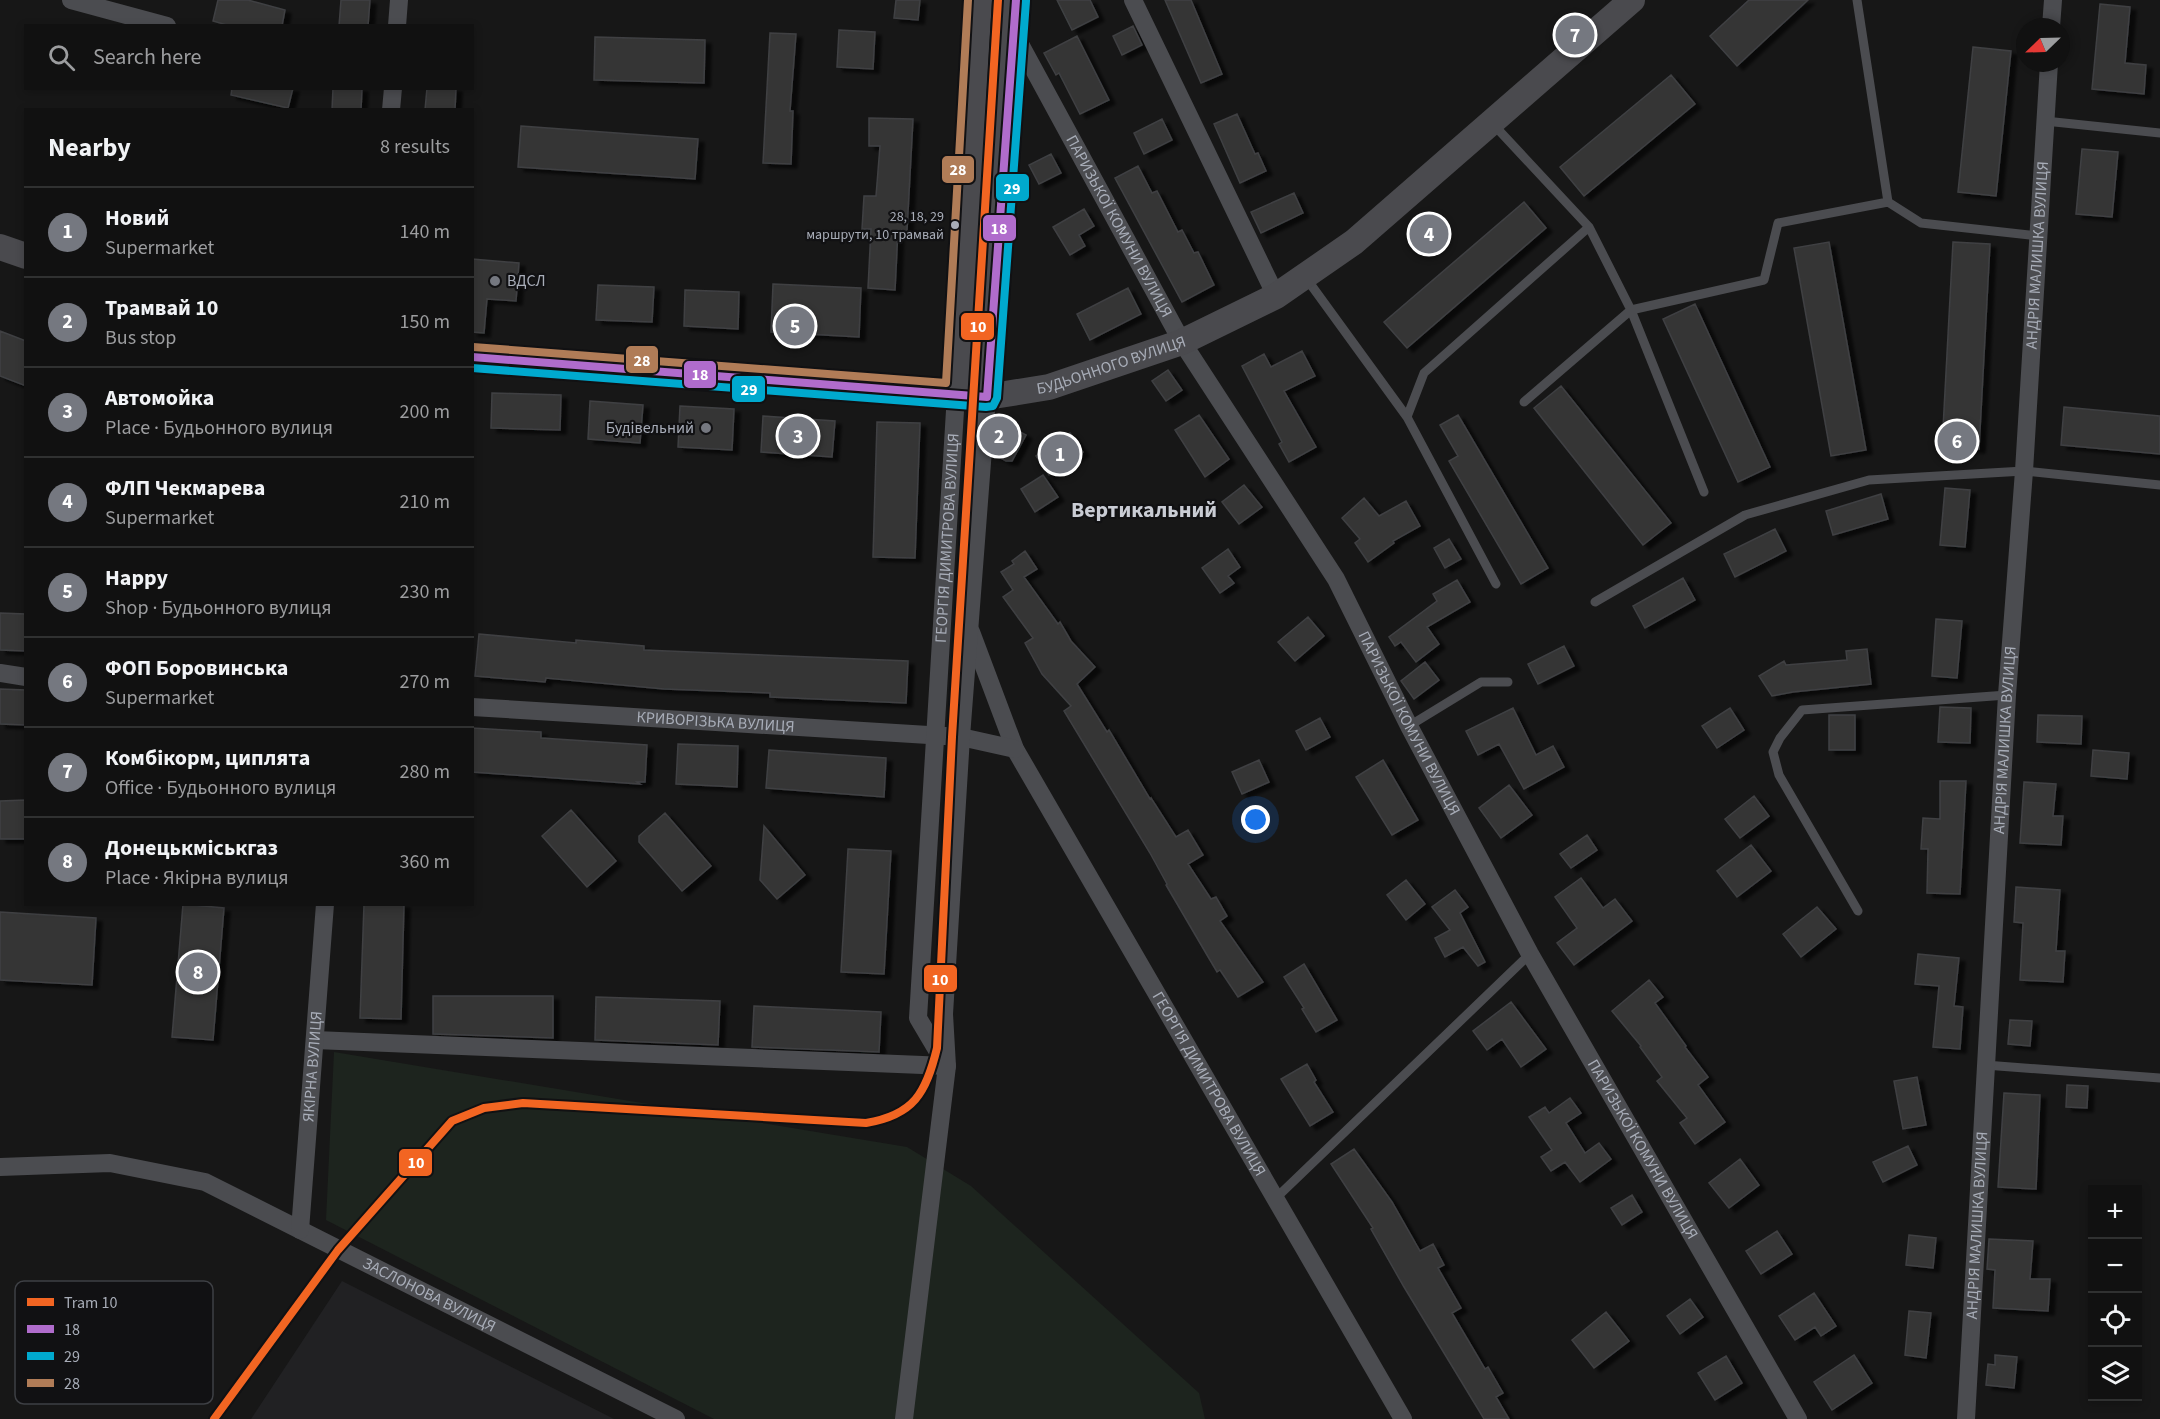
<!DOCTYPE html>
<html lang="en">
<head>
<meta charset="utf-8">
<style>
	:root { --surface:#111; --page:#1e1f1f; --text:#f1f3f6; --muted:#9c9d9f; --line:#303131; --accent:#757880 }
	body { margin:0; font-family:"Source Sans 3",sans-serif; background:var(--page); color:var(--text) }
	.controls { position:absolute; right:18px; bottom:18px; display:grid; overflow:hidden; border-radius:0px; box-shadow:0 3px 9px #0003 }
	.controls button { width:54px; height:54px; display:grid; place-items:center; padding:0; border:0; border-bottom:2px solid var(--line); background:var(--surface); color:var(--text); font:30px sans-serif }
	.compass { position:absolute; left:2016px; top:18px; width:54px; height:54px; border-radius:50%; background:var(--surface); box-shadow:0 3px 9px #0003; rotate:247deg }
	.you { position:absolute; left:1256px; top:820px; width:21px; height:21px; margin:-15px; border:4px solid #fff; border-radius:50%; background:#1a73e8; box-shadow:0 0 0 9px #1a73e833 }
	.badge { display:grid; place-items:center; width:39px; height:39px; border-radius:50%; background:var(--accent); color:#fff; font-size:20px; font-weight:700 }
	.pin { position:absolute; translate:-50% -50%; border:3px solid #fff; box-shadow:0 2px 6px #0006 }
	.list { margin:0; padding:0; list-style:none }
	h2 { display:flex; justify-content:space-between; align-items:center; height:78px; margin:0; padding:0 24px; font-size:26px }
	h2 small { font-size:20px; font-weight:400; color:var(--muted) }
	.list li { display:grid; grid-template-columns:39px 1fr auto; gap:18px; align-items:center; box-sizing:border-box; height:90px; padding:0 24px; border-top:2px solid var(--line) }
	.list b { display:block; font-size:22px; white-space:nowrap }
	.list p { margin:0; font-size:20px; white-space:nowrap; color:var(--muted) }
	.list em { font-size:20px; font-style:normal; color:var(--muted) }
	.icon { flex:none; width:33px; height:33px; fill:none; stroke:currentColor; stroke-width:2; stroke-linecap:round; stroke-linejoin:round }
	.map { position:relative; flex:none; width:2160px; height:1419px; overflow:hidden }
	.search { position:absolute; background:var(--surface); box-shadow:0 3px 9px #0003; left:24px; top:24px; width:450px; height:66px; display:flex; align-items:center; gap:15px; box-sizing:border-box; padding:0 21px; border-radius:0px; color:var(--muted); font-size:22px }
	.panel { position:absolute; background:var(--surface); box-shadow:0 3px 9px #0003; left:24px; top:108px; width:450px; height:798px; border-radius:0px }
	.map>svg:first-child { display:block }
	.built { fill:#212123 }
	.green { fill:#1d241e }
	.building { fill:#353536; stroke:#3f4043; stroke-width:1.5; filter:url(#shadow) }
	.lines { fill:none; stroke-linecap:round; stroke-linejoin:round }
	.lane { stroke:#4b4c50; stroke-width:9 }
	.street { stroke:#4b4c50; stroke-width:18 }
	.secondary { stroke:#4a4a4e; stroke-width:26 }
	.bus-1-casing { stroke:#111113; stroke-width:12 }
	.bus-2-casing { stroke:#111113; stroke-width:12 }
	.bus-3-casing { stroke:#111113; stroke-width:12 }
	.bus-1 { stroke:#b06ccc; stroke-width:8 }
	.bus-2 { stroke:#00a9ce; stroke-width:8 }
	.bus-3 { stroke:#b07c57; stroke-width:8 }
	.tram-1-casing { stroke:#111113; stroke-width:12 }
	.tram-1 { stroke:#f26522; stroke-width:8 }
	.bus-dot { fill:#a8adb8; stroke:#111113; stroke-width:2 }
	.poi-dot { fill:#757880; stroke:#111113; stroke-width:2 }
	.labels { text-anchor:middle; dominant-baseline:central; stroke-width:4.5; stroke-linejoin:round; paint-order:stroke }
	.bus-label { font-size:14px; fill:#a8adb8; stroke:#111113; text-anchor:end }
	.street-label { font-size:16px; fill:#a8adb8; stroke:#111113 }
	.poi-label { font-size:16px; fill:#a8adb8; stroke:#111113; text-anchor:start }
	.district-label { font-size:22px; font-weight:bold; fill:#c9ccd4; stroke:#111113 }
	.key { fill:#111113; stroke:#3e4045; stroke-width:1.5 }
	.key-label { font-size:16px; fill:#a8adb8 }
	.line-badge { stroke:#111113; stroke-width:2 }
	.badge-label { font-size:16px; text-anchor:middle; font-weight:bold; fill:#fff }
</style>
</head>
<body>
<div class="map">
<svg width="2160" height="1419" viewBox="0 0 2160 1419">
	<defs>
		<filter id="shadow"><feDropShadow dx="6" dy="4" stdDeviation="1.5" flood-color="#0009"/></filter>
	</defs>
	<rect width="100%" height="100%" fill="#171717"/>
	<!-- built -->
	<path class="built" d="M342 1281 614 1419H251Z"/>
	<!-- green -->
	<path class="green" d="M334 1052 907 1147 971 1186 1199 1393 1205 1419H714L326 1220Z"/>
	<!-- building -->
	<path class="building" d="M218 0H248L285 10 282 26H230L213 21Z
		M341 0H370L368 26H339Z
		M896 0H920L918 20 894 18Z
		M1057 0H1090L1098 17 1072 30Z
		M1165 0H1191L1222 74 1201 83Z
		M1749 0H1808L1737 66 1710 36Z
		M2100 4 2130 7 2125 63 2146 65 2144 94 2092 89Z
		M1133 26 1142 45 1122 55 1113 36Z
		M839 30 875 32 873 69 837 67Z
		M770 33 796 34 790 111H793L791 164 763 163Z
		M1077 36 1109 100 1080 114 1059 73 1056 75 1044 53Z
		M595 37 705 40 704 83 594 80Z
		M1973 47 2011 51 1996 196 1958 192Z
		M1671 75 1695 104 1584 196 1560 167Z
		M232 88H293L288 108 231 95Z
		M333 88H362L361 110H332Z
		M427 88H456L455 110H425Z
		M1237 114 1255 154 1258 153 1266 171 1240 183 1214 124Z
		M869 118 913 119 907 231 898 230 895 290 868 288 871 229H862L864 196H876L880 146H869Z
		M1162 119 1172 140 1144 154 1134 133Z
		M521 126 698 139 695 179 518 167Z
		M2082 149 2118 152 2112 217 2076 214Z
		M1051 154 1061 173 1039 184 1029 165Z
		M1138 166 1152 193 1157 191 1178 232 1182 230 1194 253 1198 252 1214 285 1182 302 1115 178Z
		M1294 193 1303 213 1261 233 1251 212Z
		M1524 202 1546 228 1407 348 1384 322Z
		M1084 209 1094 226 1079 235 1085 246 1070 255 1053 227Z
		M1829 242 1866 450 1831 456 1794 248Z
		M1953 242 1990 244 1979 449 1942 447Z
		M472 259 519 263 516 301 487 299 484 333 472 332Z
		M773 284 861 288 859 337 771 332Z
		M598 285 654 287 652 322 596 320Z
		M1128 288 1141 314 1090 340 1077 314Z
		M685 290 739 292 738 329 684 326Z
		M1695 304 1770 467 1738 482 1663 319Z
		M0 331 26 341V386L0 376Z
		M1302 351 1315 376 1284 391 1316 447 1289 462 1279 444 1282 442 1242 366 1264 354 1271 367Z
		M1168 370 1182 390 1166 401 1152 381Z
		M1561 386 1671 523 1643 545 1534 408Z
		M492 393 561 395 560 430 491 428Z
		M590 401 643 405 640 443 588 439Z
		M680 406 734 409 732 450 678 447Z
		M2064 407 2160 416V454L2061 445Z
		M1199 415 1229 459 1205 477 1175 430Z
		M1458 415 1548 568 1521 584 1449 461 1458 456 1440 425Z
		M763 416 835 421 832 457 761 452Z
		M877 422 920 423 915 558 873 557Z
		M1011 427 1026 435 1012 461H1006L995 455Z
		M1070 433 1083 452 1049 475 1036 456Z
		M1043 475 1058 497 1035 512 1021 489Z
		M1244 485 1262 507 1239 524 1222 502Z
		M1945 488 1970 490 1965 547 1940 545Z
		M1881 494 1888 519 1833 535 1826 511Z
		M1364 498 1379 516 1406 501 1420 526 1393 541 1394 543 1368 562 1355 543 1360 539 1342 518Z
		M1775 529 1786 551 1735 577 1724 554Z
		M1449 539 1461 559 1445 568 1434 548Z
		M1228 549 1240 567 1228 576 1234 583 1220 593 1202 568Z
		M1025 551 1037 569 1024 577 1058 624 1060 622 1071 641 1095 667 1077 684 1107 732 1109 730 1150 799 1151 798 1176 837 1188 830 1203 855 1188 864 1211 899 1216 897 1227 916 1220 921 1263 982 1238 997 1220 970 1217 972 1207 955 1166 885 1167 884 1150 853 1064 711 1071 706 1042 674 1025 643 1033 638 1003 597 1013 590 1001 572 1014 564 1012 561Z
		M1683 578 1695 600 1645 628 1633 606Z
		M1457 580 1470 602 1427 627 1439 644 1416 662 1401 642 1395 646 1389 637 1437 601 1433 594Z
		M0 613 26 614V651L0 650Z
		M1308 617 1324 636 1295 661 1278 642Z
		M1936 619 1962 621 1957 678 1932 676Z
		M479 634 576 643V640L644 646V650L908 661 906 703 770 697V693L664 689 546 678 545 682 475 676Z
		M1564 646 1574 666 1538 684 1528 664Z
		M1867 649 1871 684 1793 692 1772 696 1759 676 1784 661 1786 665 1847 660 1846 651Z
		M1425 662 1439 680 1414 699 1401 681Z
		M0 689 26 690V725L0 724Z
		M1940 707 1971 708 1970 743 1938 742Z
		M1513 708 1536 755 1553 746 1564 767 1524 789 1499 744 1478 755 1466 731Z
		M1730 708 1744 730 1717 748 1702 726Z
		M1829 715H1855V750H1829Z
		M2038 715 2082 716 2081 744 2037 742Z
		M1320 718 1330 737 1306 750 1296 731Z
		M472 728 541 732V738L647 745 645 782H637L640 784 472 772Z
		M678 744 738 746 737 787 676 784Z
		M769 750 886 758 884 797 766 788Z
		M2093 750 2129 753 2127 779 2091 776Z
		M1259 760 1269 782 1242 794 1232 772Z
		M1383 760 1418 820 1392 835 1356 777Z
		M1940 781H1966L1960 894 1927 893 1928 849H1921L1923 818 1940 819Z
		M2024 782 2056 784 2053 816H2063L2061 845 2020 843Z
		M1509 785 1532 815 1501 838 1479 808Z
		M1754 796 1769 816 1740 838 1725 819Z
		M26 800V839H0V801Z
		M571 810 616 861 587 887 542 836Z
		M665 813 711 866 682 891 639 842V836Z
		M764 826 805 875 777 899 760 880Z
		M1587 835 1597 850 1571 868 1560 854Z
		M1751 845 1771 871 1737 897 1717 871Z
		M848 849 891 851 884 974 841 972Z
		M1581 878 1603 908 1615 899 1632 921 1574 965 1557 943 1577 928 1555 897Z
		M1406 880 1425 904 1406 920 1387 895Z
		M2016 887 2060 890 2056 951H2065L2063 982 2020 980 2023 923 2014 922Z
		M1455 890 1468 907 1460 913 1485 962 1478 966 1463 947 1445 957 1435 938 1450 930 1432 907Z
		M183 904 224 908 213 1040 172 1037Z
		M364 904H404L401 1019 360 1018Z
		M1817 907 1836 929 1801 957 1783 934Z
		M0 912 96 918 92 985 0 980Z
		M1918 954 1959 958 1954 1006 1963 1007 1960 1049 1933 1047 1939 986 1915 984Z
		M1304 964 1337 1020 1316 1032 1302 1009 1304 1008 1284 977Z
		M1649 980 1663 997 1655 1003 1686 1046 1685 1047 1708 1077 1698 1085 1725 1122 1695 1144 1680 1123 1687 1118 1657 1081 1662 1077 1640 1047 1641 1046 1612 1011Z
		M433 996H553V1038L433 1034Z
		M596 997 720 1001 718 1045 595 1040Z
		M1511 1002 1546 1049 1521 1067 1502 1039 1487 1050 1473 1031Z
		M754 1006 881 1012 879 1052 752 1047Z
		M2010 1020 2032 1021 2030 1046 2008 1044Z
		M1307 1064 1316 1080 1314 1082 1333 1112 1310 1126 1281 1079Z
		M1917 1077 1926 1125 1903 1129 1894 1081Z
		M2067 1085 2088 1086 2087 1108 2066 1107Z
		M2004 1093 2040 1095 2036 1189 1998 1187Z
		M1570 1098 1581 1113 1566 1123 1585 1153 1599 1143 1611 1159 1580 1182 1565 1162 1551 1171 1541 1157 1552 1150 1529 1117 1545 1107 1549 1113Z
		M1908 1146 1917 1165 1883 1182 1873 1162Z
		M1354 1149 1392 1202 1420 1251 1433 1244 1444 1265 1438 1268 1461 1308 1452 1313 1485 1369 1488 1367 1503 1393 1496 1397 1509 1419H1484L1404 1287 1371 1229 1373 1228 1331 1164Z
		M1740 1159 1759 1185 1729 1208 1709 1183Z
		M1632 1195 1642 1212 1622 1225 1611 1208Z
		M1777 1231 1792 1254 1761 1274 1746 1251Z
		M1909 1235 1936 1238 1933 1268 1906 1265Z
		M1989 1239 2033 1241 2030 1279H2050L2048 1311 1993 1308 1995 1270 1987 1269Z
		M1814 1293 1836 1326 1821 1336 1815 1327 1795 1340 1779 1316Z
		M1690 1299 1703 1317 1680 1334 1667 1316Z
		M1909 1311 1931 1313 1926 1358 1905 1355Z
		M1606 1312 1629 1341 1594 1368 1572 1340Z
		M1854 1355 1872 1383 1832 1410 1814 1382Z
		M1995 1355 2017 1357 2014 1388 1986 1385 1988 1364 1995 1365Z
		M1726 1356 1742 1383 1715 1400 1698 1373Z"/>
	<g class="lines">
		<!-- lane -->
		<path class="lane" d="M1857 0 1888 202
			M2045 121 2160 133
			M1493 124 1589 227
			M1306 278 1407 417 1496 584
			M1524 402 1631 310 1764 280 1778 223 1888 202 1921 223 2038 236
			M1407 417 1424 373 1589 227 1631 310 1704 492
			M1595 602 1745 515 1869 480 2024 471 2160 485
			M1409 726 1481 682H1508
			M1858 911 1779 775 1773 752 1780 738 1802 710 2007 695
			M1985 1065 2160 1078
			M1276 1198 1530 954"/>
		<!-- street -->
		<g class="street">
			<path d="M71 0 167 26"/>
			<path d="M1133 0 1276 296"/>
			<path d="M397 26 399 0"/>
			<path d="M2051 27 2053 0"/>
			<path id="s1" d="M1014 33 1182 342 1336 579 1409 726 1530 954 1798 1419"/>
			<path d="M391 110 393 88"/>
			<path id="s2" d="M971 632 1015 749 1403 1419"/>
			<path d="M0 673 26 677"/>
			<path id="s3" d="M472 707 961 737 1015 749"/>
			<path d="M315 1040 947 1066"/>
			<path id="s4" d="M944 1062 918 1018 956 394"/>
			<path id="s5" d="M0 1167 110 1163 205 1182 676 1419"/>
			<path id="s6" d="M300 1230 325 904"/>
			<path d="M904 1419 947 1066 944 1014 961 737 987 397"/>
			<path id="s7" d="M1966 1419 2007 695 2024 471 2049 63"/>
		</g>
		<!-- secondary -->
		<g class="secondary">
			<path d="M0 247 26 256"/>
			<path id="s8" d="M472 357 987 397 1049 387 1182 342 1276 296 1354 242 1632 0"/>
			<path d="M956 394 979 0"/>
			<path d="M987 397 1016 0"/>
		</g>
		<!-- bus-1 casing -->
		<g class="bus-1-casing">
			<path id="bus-1" d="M472 357 987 397 1016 0"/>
		</g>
		<!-- bus-2 casing -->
		<g class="bus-2-casing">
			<path id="bus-2" d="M472 368 986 407 993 406 997 398 1026 1"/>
		</g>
		<!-- bus-3 casing -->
		<g class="bus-3-casing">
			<path id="bus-3" d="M473 347 946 383 968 0"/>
		</g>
		<!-- bus-1 -->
		<use href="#bus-1" class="bus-1"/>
		<!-- bus-2 -->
		<use href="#bus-2" class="bus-2"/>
		<!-- bus-3 -->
		<use href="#bus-3" class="bus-3"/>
		<!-- tram-1 casing -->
		<g class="tram-1-casing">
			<path id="tram-1" d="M214 1419 338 1250 452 1121 484 1108 523 1103 866 1123C914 1115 926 1093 937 1048L952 737 998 0"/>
		</g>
		<!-- tram-1 -->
		<use href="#tram-1" class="tram-1"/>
	</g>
	<!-- markers -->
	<circle class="bus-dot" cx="955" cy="225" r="5"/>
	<g class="poi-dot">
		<circle cx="495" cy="281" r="6"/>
		<circle cx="706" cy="428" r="6"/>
	</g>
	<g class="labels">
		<!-- bus labels -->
		<g class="bus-label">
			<text x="944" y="217">28, 18, 29<tspan x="944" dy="18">маршрути, 10 трамвай</tspan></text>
		</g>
		<!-- street labels -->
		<g class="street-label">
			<text stroke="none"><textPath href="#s1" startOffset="220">ПАРИЗЬКОЇ КОМУНИ ВУЛИЦЯ</textPath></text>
			<text stroke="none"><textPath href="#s7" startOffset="1166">АНДРІЯ МАЛИШКА ВУЛИЦЯ</textPath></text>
			<text stroke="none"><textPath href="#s8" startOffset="645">БУДЬОННОГО ВУЛИЦЯ</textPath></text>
			<text stroke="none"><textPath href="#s4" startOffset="532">ГЕОРГІЯ ДИМИТРОВА ВУЛИЦЯ</textPath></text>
			<text stroke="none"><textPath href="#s3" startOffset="244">КРИВОРІЗЬКА ВУЛИЦЯ</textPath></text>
			<text stroke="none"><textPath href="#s1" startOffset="796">ПАРИЗЬКОЇ КОМУНИ ВУЛИЦЯ</textPath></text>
			<text stroke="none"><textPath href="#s7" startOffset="680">АНДРІЯ МАЛИШКА ВУЛИЦЯ</textPath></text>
			<text stroke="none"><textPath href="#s6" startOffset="164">ЯКІРНА ВУЛИЦЯ</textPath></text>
			<text stroke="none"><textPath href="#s2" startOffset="512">ГЕОРГІЯ ДИМИТРОВА ВУЛИЦЯ</textPath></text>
			<text stroke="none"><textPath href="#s1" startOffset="1282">ПАРИЗЬКОЇ КОМУНИ ВУЛИЦЯ</textPath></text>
			<text stroke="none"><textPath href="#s7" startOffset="194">АНДРІЯ МАЛИШКА ВУЛИЦЯ</textPath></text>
			<text stroke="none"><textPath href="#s5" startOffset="458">ЗАСЛОНОВА ВУЛИЦЯ</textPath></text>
		</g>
		<!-- poi labels -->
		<g class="poi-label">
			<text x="507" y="281">ВДСЛ</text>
			<text x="694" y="428" text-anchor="end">Будівельний</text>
		</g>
		<!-- district labels -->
		<g class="district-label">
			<text x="1144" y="510">Вертикальний</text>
		</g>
	</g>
	<!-- legend -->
	<rect x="15" y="1281" width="198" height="123" rx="9" class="key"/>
	<rect x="27" y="1298" width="27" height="8" fill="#f26522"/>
	<rect x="27" y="1325" width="27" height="8" fill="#b06ccc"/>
	<rect x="27" y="1352" width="27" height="8" fill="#00a9ce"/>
	<rect x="27" y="1379" width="27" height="8" fill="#b07c57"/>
	<g class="key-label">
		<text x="64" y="1308">Tram 10</text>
		<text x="64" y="1335">18</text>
		<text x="64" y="1362">29</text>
		<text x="64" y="1389">28</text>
	</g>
	<g class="line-badge">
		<rect x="941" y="155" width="34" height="29" rx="6" fill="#b07c57"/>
		<rect x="995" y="173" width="35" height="29" rx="6" fill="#00a9ce"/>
		<rect x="982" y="214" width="35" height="28" rx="6" fill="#b06ccc"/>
		<rect x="960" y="312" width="35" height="29" rx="6" fill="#f26522"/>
		<rect x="625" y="345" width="34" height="29" rx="6" fill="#b07c57"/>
		<rect x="683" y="360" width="34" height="29" rx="6" fill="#b06ccc"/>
		<rect x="731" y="375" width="35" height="28" rx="6" fill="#00a9ce"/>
		<rect x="923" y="964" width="35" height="29" rx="6" fill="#f26522"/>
		<rect x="398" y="1148" width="35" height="29" rx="6" fill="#f26522"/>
	</g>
	<g class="badge-label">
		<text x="958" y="175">28</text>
		<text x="1012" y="194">29</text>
		<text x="999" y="234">18</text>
		<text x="978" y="332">10</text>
		<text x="642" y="366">28</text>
		<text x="700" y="380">18</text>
		<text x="749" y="395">29</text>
		<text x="940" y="985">10</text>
		<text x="416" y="1168">10</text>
	</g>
</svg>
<div class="controls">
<button>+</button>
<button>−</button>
<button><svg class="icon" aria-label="locate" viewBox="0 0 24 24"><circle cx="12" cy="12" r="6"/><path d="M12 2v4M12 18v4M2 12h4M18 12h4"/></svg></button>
<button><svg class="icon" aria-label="layers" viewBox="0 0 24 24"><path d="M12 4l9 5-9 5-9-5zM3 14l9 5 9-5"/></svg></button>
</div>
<svg class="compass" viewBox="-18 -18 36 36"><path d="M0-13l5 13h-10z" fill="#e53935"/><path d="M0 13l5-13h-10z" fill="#9c9d9f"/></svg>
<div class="you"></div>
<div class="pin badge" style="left:1060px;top:454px">1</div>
<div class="pin badge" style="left:999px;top:436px">2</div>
<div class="pin badge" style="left:798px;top:436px">3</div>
<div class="pin badge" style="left:1429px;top:234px">4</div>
<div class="pin badge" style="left:795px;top:326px">5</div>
<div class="pin badge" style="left:1957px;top:441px">6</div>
<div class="pin badge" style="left:1575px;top:35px">7</div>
<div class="pin badge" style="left:198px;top:972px">8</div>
<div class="search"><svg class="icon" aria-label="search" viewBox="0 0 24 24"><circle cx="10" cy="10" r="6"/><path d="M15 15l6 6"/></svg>Search here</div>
<section class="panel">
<h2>Nearby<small>8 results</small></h2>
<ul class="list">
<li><span class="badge">1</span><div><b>Новий</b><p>Supermarket</p></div><em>140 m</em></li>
<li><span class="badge">2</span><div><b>Трамвай 10</b><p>Bus stop</p></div><em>150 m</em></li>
<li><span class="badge">3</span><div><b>Автомойка</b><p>Place · Будьонного вулиця</p></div><em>200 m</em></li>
<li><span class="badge">4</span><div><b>ФЛП Чекмарева</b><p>Supermarket</p></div><em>210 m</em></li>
<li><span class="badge">5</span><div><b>Happy</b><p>Shop · Будьонного вулиця</p></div><em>230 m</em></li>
<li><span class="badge">6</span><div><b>ФОП Боровинська</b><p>Supermarket</p></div><em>270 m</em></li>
<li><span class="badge">7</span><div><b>Комбікорм, циплята</b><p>Office · Будьонного вулиця</p></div><em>280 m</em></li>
<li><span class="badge">8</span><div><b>Донецькміськгаз</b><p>Place · Якірна вулиця</p></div><em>360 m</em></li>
</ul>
</section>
</div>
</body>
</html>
